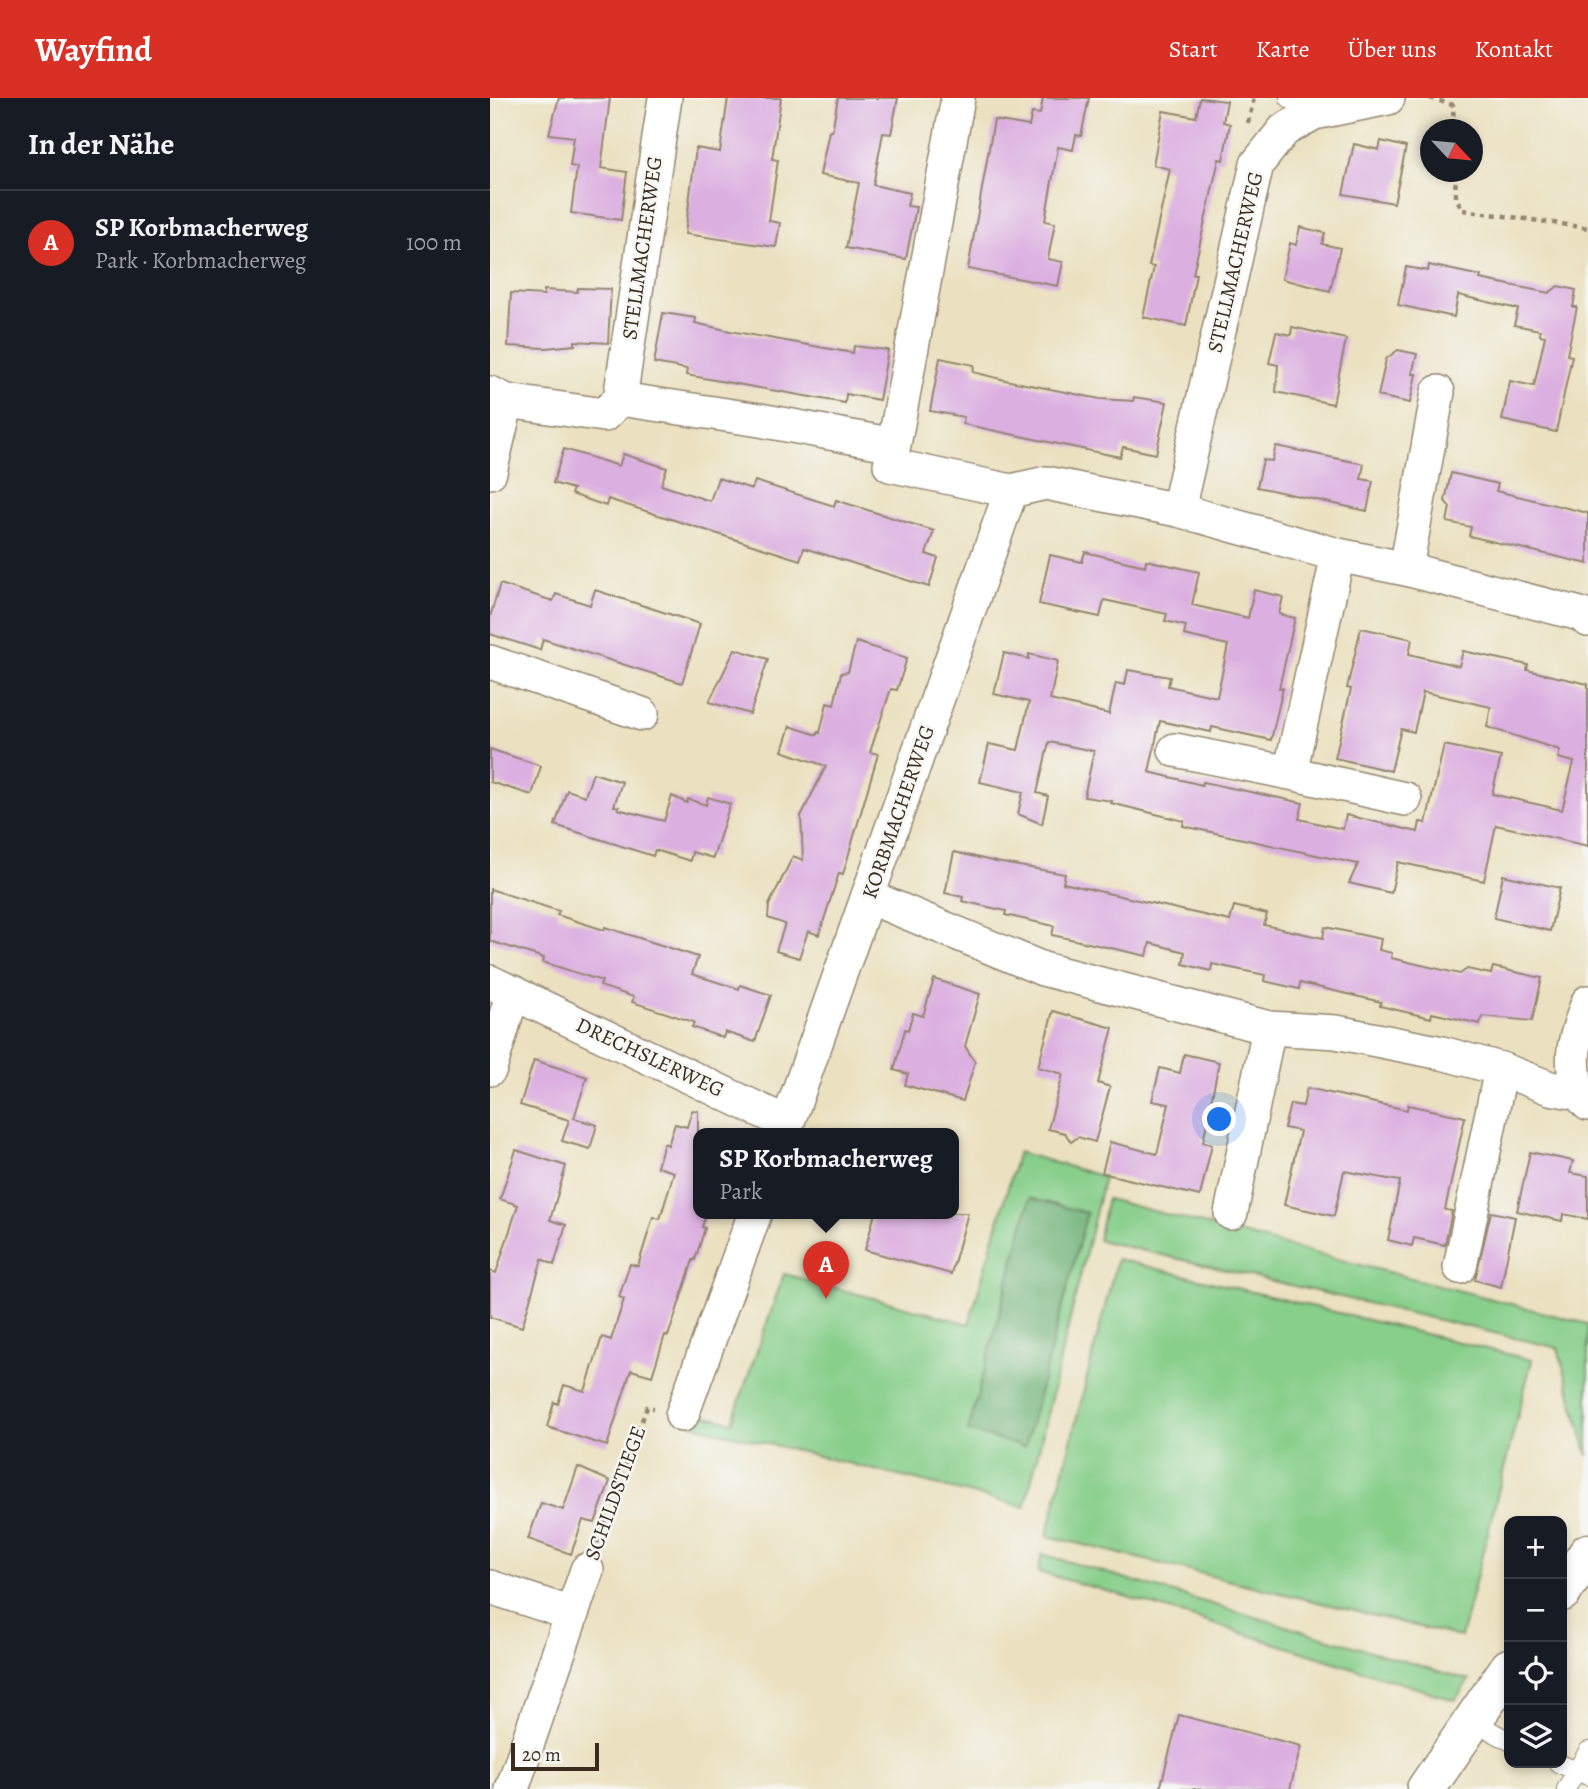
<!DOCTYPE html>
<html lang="de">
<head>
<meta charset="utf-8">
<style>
	:root { --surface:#171b24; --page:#20242c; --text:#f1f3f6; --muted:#9ea1a6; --line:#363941; --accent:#d93025 }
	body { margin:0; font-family:Alegreya,serif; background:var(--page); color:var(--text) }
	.controls { position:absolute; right:21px; bottom:21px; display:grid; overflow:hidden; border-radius:14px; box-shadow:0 4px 10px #0003 }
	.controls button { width:63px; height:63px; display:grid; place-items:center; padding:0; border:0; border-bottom:2px solid var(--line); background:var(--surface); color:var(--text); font:35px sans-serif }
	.compass { position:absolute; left:930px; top:21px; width:63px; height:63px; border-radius:50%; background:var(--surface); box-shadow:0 4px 10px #0003; rotate:116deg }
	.scale { position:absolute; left:21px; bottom:18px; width:88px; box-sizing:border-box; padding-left:7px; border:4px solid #3b2a1e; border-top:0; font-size:19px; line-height:24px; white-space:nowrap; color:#3b2a1e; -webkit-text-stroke:5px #f6f6f2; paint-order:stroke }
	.you { position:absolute; left:730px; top:1022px; width:24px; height:24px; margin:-18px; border:5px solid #fff; border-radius:50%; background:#1a73e8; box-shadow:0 0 0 10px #1a73e833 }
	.badge { display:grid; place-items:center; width:46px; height:46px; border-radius:50%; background:var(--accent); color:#fff; font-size:23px; font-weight:700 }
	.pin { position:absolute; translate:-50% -58px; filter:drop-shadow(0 2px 4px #0008) }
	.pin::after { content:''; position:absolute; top:37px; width:24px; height:21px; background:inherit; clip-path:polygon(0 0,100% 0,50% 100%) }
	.popup { position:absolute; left:203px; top:1030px; width:266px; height:91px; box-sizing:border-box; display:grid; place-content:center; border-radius:14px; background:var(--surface); filter:drop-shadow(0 2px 5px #0005); font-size:23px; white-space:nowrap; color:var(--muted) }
	.popup b { font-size:26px; color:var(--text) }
	.popup::after { content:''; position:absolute; left:50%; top:100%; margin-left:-14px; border:14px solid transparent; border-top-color:var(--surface) }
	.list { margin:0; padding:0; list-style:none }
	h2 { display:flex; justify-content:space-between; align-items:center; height:91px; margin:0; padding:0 28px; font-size:30px }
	h2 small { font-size:23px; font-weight:400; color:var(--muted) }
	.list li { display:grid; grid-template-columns:46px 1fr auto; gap:21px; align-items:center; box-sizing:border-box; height:105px; padding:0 28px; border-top:2px solid var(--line) }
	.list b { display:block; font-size:26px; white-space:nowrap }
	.list p { margin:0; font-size:23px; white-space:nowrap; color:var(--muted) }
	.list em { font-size:23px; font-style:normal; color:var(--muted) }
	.icon { flex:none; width:38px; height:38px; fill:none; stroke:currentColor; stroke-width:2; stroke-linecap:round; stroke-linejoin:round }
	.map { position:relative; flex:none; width:1098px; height:1691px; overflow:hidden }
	header { display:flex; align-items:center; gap:42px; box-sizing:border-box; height:98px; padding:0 35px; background:var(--accent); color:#fff }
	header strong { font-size:33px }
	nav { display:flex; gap:38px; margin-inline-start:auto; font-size:24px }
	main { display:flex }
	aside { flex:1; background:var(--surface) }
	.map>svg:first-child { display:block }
	.green { fill:#88cf8b; stroke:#627c54; stroke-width:2 }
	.forest { fill:#6eb277; stroke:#546e4a; stroke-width:2 }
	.building { fill:#dbafe0 }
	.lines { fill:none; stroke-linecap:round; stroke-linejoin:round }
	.lane-casing { stroke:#93866f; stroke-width:20 }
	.street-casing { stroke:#93866f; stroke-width:36 }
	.secondary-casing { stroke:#93866f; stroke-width:41 }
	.path { stroke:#93866f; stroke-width:4.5; stroke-dasharray:5 5; stroke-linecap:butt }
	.lane { stroke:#fff; stroke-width:18 }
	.street { stroke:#fff; stroke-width:33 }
	.secondary { stroke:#fff; stroke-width:38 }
	.labels { text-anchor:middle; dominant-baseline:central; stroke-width:5; stroke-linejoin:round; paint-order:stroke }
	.street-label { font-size:21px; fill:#3b2a1e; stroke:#f6f6f2 }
</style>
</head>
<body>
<header>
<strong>Wayfind</strong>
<nav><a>Start</a><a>Karte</a><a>Über uns</a><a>Kontakt</a></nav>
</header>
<main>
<aside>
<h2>In der Nähe<small></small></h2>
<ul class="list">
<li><span class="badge">A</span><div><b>SP Korbmacherweg</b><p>Park · Korbmacherweg</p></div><em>100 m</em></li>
</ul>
</aside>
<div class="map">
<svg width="1098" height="1691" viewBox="0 0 1098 1691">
	<rect width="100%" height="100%" fill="#f6f6f2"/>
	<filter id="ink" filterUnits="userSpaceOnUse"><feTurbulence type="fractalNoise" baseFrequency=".0143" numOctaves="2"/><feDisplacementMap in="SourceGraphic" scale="14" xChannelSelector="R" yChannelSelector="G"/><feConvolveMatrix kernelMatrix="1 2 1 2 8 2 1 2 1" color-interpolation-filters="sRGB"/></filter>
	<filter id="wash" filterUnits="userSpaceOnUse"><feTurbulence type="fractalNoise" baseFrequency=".00686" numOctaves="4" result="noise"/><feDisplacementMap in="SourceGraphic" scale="28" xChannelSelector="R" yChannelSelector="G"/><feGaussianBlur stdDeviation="1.57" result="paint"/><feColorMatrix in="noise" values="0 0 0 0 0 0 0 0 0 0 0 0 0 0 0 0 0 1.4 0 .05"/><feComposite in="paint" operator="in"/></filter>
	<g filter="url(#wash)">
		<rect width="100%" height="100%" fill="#ebe1c0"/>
		<!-- green -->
		<path class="green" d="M528 1054 614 1079 535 1409 202 1327 205 1315 242 1324 294 1176 479 1226Z
			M617 1101 1098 1226V1358L1068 1250 608 1142Z
			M627 1161 1042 1262 971 1539 557 1438Z
			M552 1456 979 1582 965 1602 638 1499 548 1474Z"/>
		<!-- forest -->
		<path class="forest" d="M540 1100 597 1115 535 1349 478 1333Z"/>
		<g id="blocks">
			<!-- building -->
			<path class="building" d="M69 0H120L111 70 137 74 131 122 81 115 87 69 80 68 84 39 59 36Z
				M238 0H291L282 61 288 62 279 123 290 125 286 149 195 136 206 50 230 54Z
				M348 0H408L401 36 393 35 383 87 420 95 417 108 426 109 416 161 356 150 369 85 330 77 339 33H342Z
				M553 0H599L591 38 586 37 583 52 568 49 555 123 565 125 558 161 573 164 568 188 478 171 504 22 539 28 542 15 550 16Z
				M710 0 737 3 733 24 740 26 733 62 729 61 703 176H706L696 228 653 219 664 169 659 168 680 71 663 67 673 13 706 19Z
				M891 43 916 49 904 105 853 96 864 46 889 52Z
				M810 129 835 135 832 146 850 150 840 193 792 181 800 145 806 147Z
				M939 167 991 178 990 181 1059 195 1068 188 1086 192 1083 209H1087L1077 257 1082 258 1066 334 1012 322 1020 283 1044 288 1055 238 1050 237V232L1024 227 1028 211 968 197 964 219 908 207 916 169 938 173Z
				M88 190 121 191 118 245 85 243V247L55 250 18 248 21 195 54 197V192L87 194Z
				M173 215 206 220 205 225 240 233 363 255 364 248 398 252 389 302 356 296 355 305 196 277 197 271 164 265Z
				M802 229 856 241 843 306 786 294 788 267 779 265 786 234 801 237Z
				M908 252 927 256 922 276H926L920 305 888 298 896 261Z
				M450 260 484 267 483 274 515 282 610 301 643 303 644 299 677 304 666 356 633 349 630 359 473 326 474 319 440 313Z
				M786 348 874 366 871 381 883 383 877 413 767 389 773 362 782 363Z
				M74 351 129 368 133 356 177 370 171 387 220 403 228 380 262 391 265 383 344 408 346 402 444 433 436 456 448 460 439 489 314 450 310 462 118 401 116 408 81 396 83 391 63 385Z
				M961 375 1008 386 1006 393 1098 415V466L979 438 981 429 957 424 960 409 955 403Z
				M595 454 655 468 656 462 709 474 702 507 758 520 764 492 793 499 789 516 805 520 789 590H793L781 642 722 629 721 634 670 623 659 674 712 687 713 684 813 705 809 721 853 731 856 717 928 734 930 724 936 725 954 647 1011 659 1002 696 1072 712 1084 664 1068 660 1070 652 997 629 1001 609 933 594 924 634 911 631 901 673 845 660 861 591 857 590 871 530 922 541 919 556 969 568 973 553 1038 567 1037 572 1098 586V748L1006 727 994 783 908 764 901 795 859 785 868 766 693 728 694 723 621 705 622 703 594 699 604 653 559 644 547 695 558 698 552 726 528 716 533 694 490 684 499 646 528 652 539 604 504 596 514 555 539 561V556L568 563 560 602 619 616 626 585 635 587 638 572 680 579 678 588 727 599 738 547 694 537 696 528 675 523 677 516 614 502 610 519 549 506 560 457 592 464Z
				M10 486 63 503 66 496 100 507 105 492 210 526 192 585 53 541 50 552 0 536V519Z
				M366 544 417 560 407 592 401 591 380 654 388 656 353 776 349 775 329 837 318 833 309 860 286 853 295 826 278 820 279 807 303 758 313 762 311 718 336 668 292 653 300 628 327 637 328 634 330 635 337 605 344 607 351 575 358 574Z
				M245 551 278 561 260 616 219 604Z
				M0 651 51 668 42 697 0 684Z
				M103 675 132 684 124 708 129 709 128 711 174 723 182 698 197 705 198 701 216 707 218 699 240 706 223 760 202 754 200 763 165 752 163 758 65 727 77 692 95 698Z
				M464 754 506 764 575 776 573 785 740 823 744 808 777 816 774 827 833 840 835 829 891 841 889 852 902 855 901 860 970 876 977 871 1001 876 1003 869 1052 880 1042 923 992 918 990 926 942 915 941 920 890 908 891 904 836 891 810 885 809 891 774 883 775 877 722 866 721 873 693 866 695 854 660 845 657 858 562 837 564 828 515 817 516 813 472 803 473 799 455 795Z
				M1013 777 1070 790 1060 833 1004 820Z
				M0 791 69 813 67 817 114 832 115 829 208 859 202 876 249 891 250 887 281 897 265 944 235 934 233 940 202 929 204 924 142 904 144 899 110 888 112 883 53 864 54 860 0 843Z
				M444 881 490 896 475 948 485 964 473 1003 415 987 418 976 404 972 415 931 418 932 423 915 433 918Z
				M563 913 623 930 608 985 620 989 605 1044 588 1039 581 1044 575 1035 558 1031 573 976 548 969Z
				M694 956 729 964 713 1044 722 1046 710 1098 612 1075 620 1044 667 1056 679 1006 662 1003 670 970 690 975Z
				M44 962 97 979 84 1020 107 1027 100 1051 72 1043 79 1022 30 1007Z
				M817 990 917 1012 918 1007 975 1019 955 1112 962 1113 955 1147 924 1140 922 1148 898 1142 910 1083 854 1073 844 1118 794 1107 810 1033 794 1030 800 1006 813 1008Z
				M202 1012 208 1013V1115L216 1116 212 1129 215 1130 205 1162H203L184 1221 178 1238 175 1237 162 1278 141 1272 117 1348 57 1329 64 1304 68 1306 74 1287 95 1293 112 1239 121 1242 134 1201 129 1199 140 1166 148 1168 163 1119 170 1121 184 1074 167 1069 174 1045 178 1047 185 1026 197 1029Z
				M26 1052 76 1068 60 1122 76 1127 64 1167 52 1161 32 1229 0 1219V1173L6 1175 28 1107 10 1101Z
				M1040 1054 1083 1063 1080 1075 1098 1078V1121L1073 1116 1072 1123 1027 1113Z
				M1001 1114 1025 1119 1011 1189 985 1182Z
				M385 1115H478L461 1176 375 1152Z
				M88 1369 120 1383 105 1425 93 1422 81 1456 38 1441 51 1405 73 1412Z
				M689 1617 811 1648 800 1691H670Z"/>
		</g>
	</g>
	<g filter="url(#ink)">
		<use href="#blocks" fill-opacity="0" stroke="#93866f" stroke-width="2"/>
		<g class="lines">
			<!-- lane casing -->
			<g class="lane-casing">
				<path id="lane" d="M799 0 824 15
					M983 1623 1019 1643
					M1068 1665 1098 1678
					M1076 1691 1098 1653"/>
			</g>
			<!-- street casing -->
			<g class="street-casing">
				<path id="street" d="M0 295 17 303 114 317 130 301 270 322 404 347 400 367 521 393 556 385 688 412 848 457 916 471 1090 516 1098 522
					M130 301 175 0
					M404 347 468 0
					M0 374 17 303
					M688 412 767 66 794 32 824 15 898 0
					M848 457 800 675 915 701
					M916 471 948 294
					M0 564 152 616
					M685 652 800 675
					M379 799 553 871 779 930 846 934 952 955 1011 971 1060 990 1088 995 1098 1006
					M0 884 297 1025
					M0 971 23 894
					M1088 995C1078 955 1085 942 1098 904
					M294 1035 521 393
					M741 1115 779 930
					M970 1169 1011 971
					M192 1317 265 1115
					M0 1489 82 1516
					M22 1691 97 1472"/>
			</g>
			<!-- secondary casing -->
			<g class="secondary-casing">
				<path id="secondary" d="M1072 1494 1098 1455
					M936 1691 1019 1570"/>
			</g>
			<!-- path -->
			<path class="path" d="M940 0 963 7 964 32
				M758 25 764 0
				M965 74 966 100 973 112 1098 130
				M107 1445 157 1309 164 1310"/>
			<!-- lane -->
			<use href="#lane" class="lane"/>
			<!-- street -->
			<use href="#street" class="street"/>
			<!-- secondary -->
			<use href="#secondary" class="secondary"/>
		</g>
	</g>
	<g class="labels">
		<!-- street labels -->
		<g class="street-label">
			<text transform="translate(152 150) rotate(-82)">STELLMACHERWEG</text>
			<text transform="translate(745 164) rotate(-77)">STELLMACHERWEG</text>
			<text transform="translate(408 714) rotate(-71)">KORBMACHERWEG</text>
			<text transform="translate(160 959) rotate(25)">DRECHSLERWEG</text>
			<text transform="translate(125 1395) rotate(-70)">SCHILDSTIEGE</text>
		</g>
	</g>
</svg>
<div class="controls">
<button>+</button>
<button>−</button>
<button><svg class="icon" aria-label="locate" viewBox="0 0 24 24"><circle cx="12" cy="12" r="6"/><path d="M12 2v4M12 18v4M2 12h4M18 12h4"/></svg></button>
<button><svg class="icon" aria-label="layers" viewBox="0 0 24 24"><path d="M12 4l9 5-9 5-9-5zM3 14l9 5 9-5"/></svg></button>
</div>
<svg class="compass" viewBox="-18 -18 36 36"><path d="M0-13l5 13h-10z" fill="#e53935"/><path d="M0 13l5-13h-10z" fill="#9ea1a6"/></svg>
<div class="scale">20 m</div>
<div class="you"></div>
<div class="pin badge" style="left:336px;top:1201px">A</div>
<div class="popup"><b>SP Korbmacherweg</b>Park</div>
</div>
</main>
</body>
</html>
